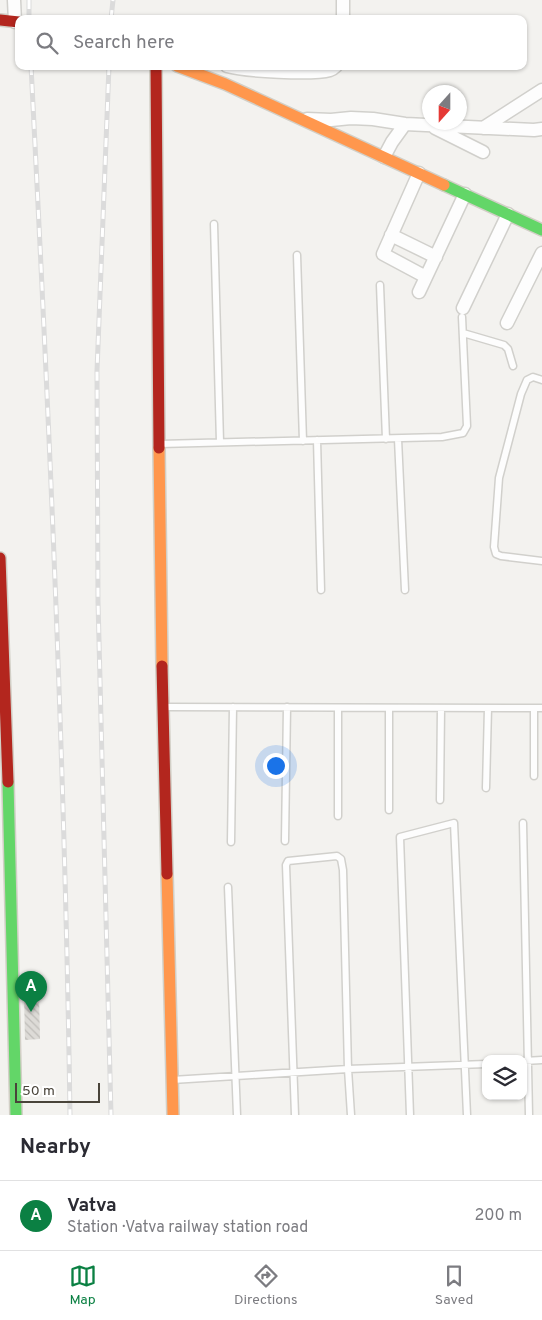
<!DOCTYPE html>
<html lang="en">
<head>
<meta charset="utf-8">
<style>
	:root { --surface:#fff; --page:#f2f2f3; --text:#2b2b33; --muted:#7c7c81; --line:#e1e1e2; --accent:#0b8043 }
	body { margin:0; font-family:Overpass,sans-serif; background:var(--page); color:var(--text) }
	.controls { position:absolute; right:15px; bottom:15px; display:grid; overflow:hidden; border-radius:10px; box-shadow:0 1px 4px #0004 }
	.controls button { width:45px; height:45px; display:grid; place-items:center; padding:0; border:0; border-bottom:1px solid var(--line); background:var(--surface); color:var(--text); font:25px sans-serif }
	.compass { position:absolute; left:422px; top:85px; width:45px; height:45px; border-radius:50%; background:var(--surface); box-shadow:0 1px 4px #0004; rotate:201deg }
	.scale { position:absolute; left:15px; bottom:12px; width:85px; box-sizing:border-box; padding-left:5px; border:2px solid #49443a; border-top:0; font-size:14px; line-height:18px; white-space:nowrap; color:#49443a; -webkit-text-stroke:4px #fff; paint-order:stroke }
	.you { position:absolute; left:275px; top:765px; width:18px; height:18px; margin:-12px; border:4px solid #fff; border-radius:50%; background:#1a73e8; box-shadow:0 0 0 8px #1a73e833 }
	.badge { display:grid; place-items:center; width:32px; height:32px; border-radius:50%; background:var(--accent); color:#fff; font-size:16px; font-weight:700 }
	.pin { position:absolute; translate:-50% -41px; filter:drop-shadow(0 1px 2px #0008) }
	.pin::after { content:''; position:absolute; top:26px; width:18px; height:15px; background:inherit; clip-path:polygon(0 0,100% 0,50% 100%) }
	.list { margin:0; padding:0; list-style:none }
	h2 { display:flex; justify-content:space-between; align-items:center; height:65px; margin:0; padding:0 20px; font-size:21px }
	h2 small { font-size:16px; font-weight:400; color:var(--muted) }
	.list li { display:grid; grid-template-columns:32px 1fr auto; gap:15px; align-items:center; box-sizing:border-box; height:70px; padding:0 20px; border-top:1px solid var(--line) }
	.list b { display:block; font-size:19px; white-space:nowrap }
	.list p { margin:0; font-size:16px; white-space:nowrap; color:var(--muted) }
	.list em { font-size:16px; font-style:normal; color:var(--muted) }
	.icon { flex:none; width:28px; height:28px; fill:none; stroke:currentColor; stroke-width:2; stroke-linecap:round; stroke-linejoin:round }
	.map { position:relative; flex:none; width:542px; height:1115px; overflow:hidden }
	.search { position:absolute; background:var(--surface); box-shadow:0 1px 4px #0004; left:15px; right:15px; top:15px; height:55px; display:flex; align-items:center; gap:12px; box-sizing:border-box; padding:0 18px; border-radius:10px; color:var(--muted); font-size:19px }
	.sheet { height:135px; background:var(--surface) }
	nav { display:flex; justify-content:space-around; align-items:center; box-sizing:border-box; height:70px; border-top:1px solid var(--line); background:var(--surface); font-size:14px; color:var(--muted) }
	nav a { display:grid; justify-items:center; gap:2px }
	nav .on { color:var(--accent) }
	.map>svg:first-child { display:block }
	.building { fill:url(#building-back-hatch) }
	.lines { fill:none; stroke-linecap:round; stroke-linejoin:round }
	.lane-casing { stroke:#d1d0cc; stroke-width:9 }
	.street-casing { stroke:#d1d0cc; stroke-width:15 }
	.fast-casing { stroke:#d2cfc6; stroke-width:14 }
	.slow-casing { stroke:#d2cfc6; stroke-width:14 }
	.jam-casing { stroke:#d2cfc6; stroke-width:14 }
	.lane { stroke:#fdfdfd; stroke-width:6 }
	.street { stroke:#fdfdfd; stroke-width:12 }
	.fast { stroke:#63d668; stroke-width:11 }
	.slow { stroke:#ff974d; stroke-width:11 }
	.jam { stroke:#b3261e; stroke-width:11 }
	.rail-casing { stroke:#dbdbdb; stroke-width:5 }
	.rail { stroke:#fff; stroke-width:3; stroke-dasharray:9; stroke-linecap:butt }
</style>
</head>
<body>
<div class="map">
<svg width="542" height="1115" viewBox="0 0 542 1115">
	<defs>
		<pattern id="building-back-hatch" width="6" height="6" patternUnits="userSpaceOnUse" patternTransform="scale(1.25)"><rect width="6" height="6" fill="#dddbd7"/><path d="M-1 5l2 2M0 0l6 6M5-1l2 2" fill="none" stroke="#bfbdb9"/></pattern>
	</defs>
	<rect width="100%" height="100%" fill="#f3f2ef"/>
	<!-- building -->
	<path class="building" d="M24 993H39L40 1039 25 1040Z"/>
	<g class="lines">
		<!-- lane casing -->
		<g class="lane-casing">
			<path id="lane" d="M214 224 220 442
				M297 255 303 441
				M380 285 386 439
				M463 333 504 345 508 349 513 366
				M542 380 533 377 527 380 521 394 499 478 494 547 496 554 501 556 542 561
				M398 439 405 590
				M317 440 321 590
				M160 444 442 437 463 433 467 426 462 317
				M164 707 542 708
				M389 708V810
				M534 708V776
				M486 788 488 708
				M440 800 441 708
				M338 816V708
				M523 823 529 1115
				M285 841 287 707
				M231 842 233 707
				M228 887 237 1115
				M524 1061 542 1060
				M172 1080 348 1069 486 1064
				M295 1115 286 865 288 861 337 856 341 859 343 870 348 1069 351 1115
				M410 1115 400 837 454 823 467 1115"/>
		</g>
		<!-- street casing -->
		<g class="street-casing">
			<path id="street" d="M14 0 15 22
				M343 19V0
				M227 66C245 71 312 75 330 70 333 69 334 68 336 66
				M307 119 331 120 351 118 373 119 405 124 534 130 542 129
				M435 128 483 152
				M483 128 542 90
				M384 157 392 142 405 124
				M419 173 383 254 426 277
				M391 235 436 257
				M419 292 465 194
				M463 308 508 214
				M507 323 542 253"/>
		</g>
		<!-- fast casing -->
		<g class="fast-casing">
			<path id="fast" d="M444 185 542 230
				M8 782 16 1115"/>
		</g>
		<!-- slow casing -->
		<g class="slow-casing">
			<path id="slow" d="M177 66 225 84 444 185
				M159 448 162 666
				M167 874 173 1115"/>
		</g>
		<!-- jam casing -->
		<g class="jam-casing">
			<path id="jam" d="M0 20 19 22
				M156 66 159 448
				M0 558 8 782
				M162 666 167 874"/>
		</g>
		<!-- lane -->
		<use href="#lane" class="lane"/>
		<!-- street -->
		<use href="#street" class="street"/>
		<!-- fast -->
		<use href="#fast" class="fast"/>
		<!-- slow -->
		<use href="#slow" class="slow"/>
		<!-- jam -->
		<use href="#jam" class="jam"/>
		<!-- rail casing -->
		<g class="rail-casing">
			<path id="rail" d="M29 0V19
				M111 19 113 0
				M31 66C49 416 65 765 70 1115
				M109 66 97 371 98 601 111 1115"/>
		</g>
		<!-- rail -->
		<use href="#rail" class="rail"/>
	</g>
</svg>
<div class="controls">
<button><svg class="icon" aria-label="layers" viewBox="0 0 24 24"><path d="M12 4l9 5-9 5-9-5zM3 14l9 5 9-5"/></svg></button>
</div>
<svg class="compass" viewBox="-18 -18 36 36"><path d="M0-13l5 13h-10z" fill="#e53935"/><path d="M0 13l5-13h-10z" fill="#7c7c81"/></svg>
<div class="scale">50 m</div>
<div class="you"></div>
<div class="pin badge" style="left:31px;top:1012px">A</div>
<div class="search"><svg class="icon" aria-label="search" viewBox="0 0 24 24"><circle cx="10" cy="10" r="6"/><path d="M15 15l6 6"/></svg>Search here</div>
</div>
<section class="sheet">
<h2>Nearby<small></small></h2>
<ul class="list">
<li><span class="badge">A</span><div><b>Vatva</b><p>Station · Vatva railway station road</p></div><em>200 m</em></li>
</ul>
</section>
<nav>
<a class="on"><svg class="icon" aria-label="map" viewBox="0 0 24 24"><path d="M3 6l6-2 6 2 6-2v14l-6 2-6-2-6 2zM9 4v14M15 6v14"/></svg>Map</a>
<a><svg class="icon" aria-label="directions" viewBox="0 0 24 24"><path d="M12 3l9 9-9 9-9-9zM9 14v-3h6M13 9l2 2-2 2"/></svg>Directions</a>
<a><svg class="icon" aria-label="saved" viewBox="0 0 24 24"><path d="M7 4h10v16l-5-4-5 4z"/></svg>Saved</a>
</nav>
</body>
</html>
